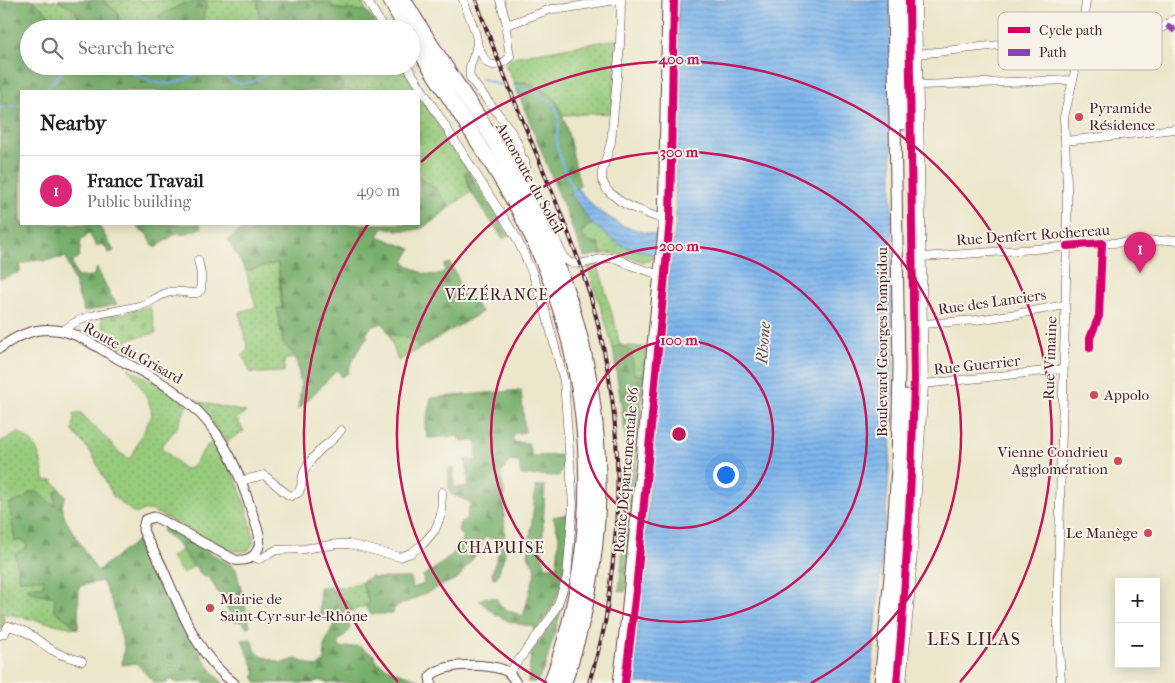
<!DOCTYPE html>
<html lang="en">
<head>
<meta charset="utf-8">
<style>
	:root { --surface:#fff; --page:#f6f6f6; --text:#222; --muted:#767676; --line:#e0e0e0; --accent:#db2777 }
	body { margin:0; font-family:"IM FELL French Canon",serif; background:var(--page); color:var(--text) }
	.controls { position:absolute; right:15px; bottom:15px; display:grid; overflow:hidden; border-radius:0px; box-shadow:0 2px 12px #0003 }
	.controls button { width:45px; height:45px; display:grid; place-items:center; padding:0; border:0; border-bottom:1px solid var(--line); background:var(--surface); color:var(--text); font:25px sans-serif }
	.you { position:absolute; left:725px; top:474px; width:18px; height:18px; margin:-12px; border:4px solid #fff; border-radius:50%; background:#1a73e8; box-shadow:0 0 0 8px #1a73e833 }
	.badge { display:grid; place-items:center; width:32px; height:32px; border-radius:50%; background:var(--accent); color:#fff; font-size:16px; font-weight:700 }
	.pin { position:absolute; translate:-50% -41px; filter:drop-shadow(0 1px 2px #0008) }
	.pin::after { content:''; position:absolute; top:26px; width:18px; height:15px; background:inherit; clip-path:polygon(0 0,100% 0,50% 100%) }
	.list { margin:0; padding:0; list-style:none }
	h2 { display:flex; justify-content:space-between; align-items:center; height:65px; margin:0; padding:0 20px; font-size:21px }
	h2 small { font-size:16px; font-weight:400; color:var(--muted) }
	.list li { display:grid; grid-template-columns:32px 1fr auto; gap:15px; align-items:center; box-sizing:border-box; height:70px; padding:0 20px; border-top:1px solid var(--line) }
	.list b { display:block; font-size:19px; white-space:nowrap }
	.list p { margin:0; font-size:16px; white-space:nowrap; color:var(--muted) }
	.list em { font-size:16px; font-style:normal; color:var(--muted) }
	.icon { flex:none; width:28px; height:28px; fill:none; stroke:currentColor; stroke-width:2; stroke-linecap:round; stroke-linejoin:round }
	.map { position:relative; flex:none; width:1175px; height:683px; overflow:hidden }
	.search { position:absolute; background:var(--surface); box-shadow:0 2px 12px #0003; left:20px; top:20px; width:400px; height:55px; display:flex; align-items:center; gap:12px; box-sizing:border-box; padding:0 18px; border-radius:28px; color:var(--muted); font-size:19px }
	.panel { position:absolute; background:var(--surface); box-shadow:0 2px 12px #0003; left:20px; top:90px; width:400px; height:135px; border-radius:0px }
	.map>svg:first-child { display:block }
	.grass { fill:url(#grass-dots); stroke:#707554 }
	.forest { fill:url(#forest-firs); stroke:#61674c }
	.cemetery { fill:url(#cemetery-stones); stroke:#707554 }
	.pitch { fill:#96cb7c; stroke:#707554 }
	.water { fill:url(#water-rules); stroke:#646a8c }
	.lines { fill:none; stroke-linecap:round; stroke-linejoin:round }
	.stream { stroke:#7db6ed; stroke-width:2 }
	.minor-casing { stroke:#623d43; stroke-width:9 }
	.tertiary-casing { stroke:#623d43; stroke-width:11 }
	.primary-casing { stroke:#623d43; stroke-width:13 }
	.motorway-casing { stroke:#623d43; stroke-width:16 }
	.minor { stroke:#fff; stroke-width:8 }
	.tertiary { stroke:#fff; stroke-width:9 }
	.primary { stroke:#fff; stroke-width:11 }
	.motorway { stroke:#fff; stroke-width:14 }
	.rail-casing { stroke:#4a1f2b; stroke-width:4 }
	.rail { stroke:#f7f3e8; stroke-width:2; stroke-dasharray:5.5; stroke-linecap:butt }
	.quiet { stroke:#8e44ad; stroke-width:6; stroke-dasharray:12 6; stroke-linecap:butt }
	.cycleway-casing { stroke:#f7f3e8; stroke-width:11 }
	.cycleway { stroke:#d6006c; stroke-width:8 }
	.ring { fill:none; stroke:#c2185b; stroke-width:2.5 }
	.poi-dot { fill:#d1495b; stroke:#f7f3e8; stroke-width:2 }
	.labels { text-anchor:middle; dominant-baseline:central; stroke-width:4; stroke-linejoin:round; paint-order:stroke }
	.poi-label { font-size:15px; fill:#4a1f2b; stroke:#f7f3e8; text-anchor:start }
	.street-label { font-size:15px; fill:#4a1f2b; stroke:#f7f3e8 }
	.neighbourhood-label { font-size:16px; letter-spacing:1px; fill:#4a1f2b; stroke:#f7f3e8 }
	.water-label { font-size:16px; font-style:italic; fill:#594c65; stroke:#f7f3e8 }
	.quarter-label { font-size:18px; letter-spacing:1px; fill:#4a1f2b; stroke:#f7f3e8 }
	.key { fill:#f7f3e8; stroke:#c3b3af; stroke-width:1 }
	.key-label { font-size:14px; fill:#4a1f2b }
	.centre { fill:#c2185b; stroke:#f7f3e8; stroke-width:2.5 }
	.ring-label { font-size:15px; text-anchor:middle; font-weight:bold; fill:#c2185b; stroke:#f7f3e8; stroke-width:4; stroke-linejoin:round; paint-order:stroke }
</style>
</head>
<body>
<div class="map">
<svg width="1175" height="683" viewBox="0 0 1175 683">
	<defs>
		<pattern id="grass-dots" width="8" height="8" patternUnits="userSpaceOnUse" patternTransform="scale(1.25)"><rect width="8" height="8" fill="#96cb7c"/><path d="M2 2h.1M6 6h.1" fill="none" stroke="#83ae6b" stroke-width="1.8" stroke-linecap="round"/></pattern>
		<pattern id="forest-firs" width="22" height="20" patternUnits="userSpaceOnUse" patternTransform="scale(1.25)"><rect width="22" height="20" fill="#78af6c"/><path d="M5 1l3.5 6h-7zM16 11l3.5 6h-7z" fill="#648e59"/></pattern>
		<pattern id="cemetery-stones" width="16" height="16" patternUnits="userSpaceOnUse" patternTransform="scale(1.25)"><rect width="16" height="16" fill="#96cb7c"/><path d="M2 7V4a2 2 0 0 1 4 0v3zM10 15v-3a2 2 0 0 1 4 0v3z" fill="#83ae6b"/></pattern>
		<pattern id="water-rules" width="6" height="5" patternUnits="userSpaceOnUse" patternTransform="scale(1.25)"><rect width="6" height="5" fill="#7db6ed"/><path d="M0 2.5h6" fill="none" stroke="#6893c0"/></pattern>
	</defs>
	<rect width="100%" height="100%" fill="#f7f3e8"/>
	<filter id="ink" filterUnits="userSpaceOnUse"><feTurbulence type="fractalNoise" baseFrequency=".02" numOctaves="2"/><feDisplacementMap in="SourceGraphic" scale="10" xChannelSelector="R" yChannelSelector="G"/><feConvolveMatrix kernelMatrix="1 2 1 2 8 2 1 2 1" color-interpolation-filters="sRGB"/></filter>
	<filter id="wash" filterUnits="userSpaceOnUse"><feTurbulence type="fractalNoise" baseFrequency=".0096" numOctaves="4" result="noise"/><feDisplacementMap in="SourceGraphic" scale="20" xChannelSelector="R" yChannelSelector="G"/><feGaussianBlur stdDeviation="1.12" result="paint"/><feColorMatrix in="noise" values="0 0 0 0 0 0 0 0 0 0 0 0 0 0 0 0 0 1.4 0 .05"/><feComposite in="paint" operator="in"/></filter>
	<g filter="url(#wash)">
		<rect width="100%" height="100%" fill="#ece7cb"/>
		<!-- grass -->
		<path class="grass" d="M32 0C58 0 69 0 82 23L78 29H52L48 25V13Z
			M102 0H257L262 29H201L206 1 159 15 167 29H101V27L112 26 118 13Z
			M314 0H361L366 11 336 9 329 3H314Z
			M618 39 612 113 562 115 560 108 526 82 514 83 505 64 513 57Z
			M341 66H401L417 91H343L330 73Z
			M421 97 468 171 465 174 471 192 450 207 435 188 421 179 419 175V99Z
			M592 224 623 246 658 256 650 261 645 262 613 253 602 254 599 244 589 242 581 234 586 227Z
			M597 262 615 324 620 345 647 348 644 375 634 374 620 345 613 348 605 320 587 265Z
			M278 263 282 309H277L283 343 296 357 284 360V372L259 373 250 372 243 355 248 348 239 312 256 307 246 271Z
			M389 334 415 340 419 349 398 361Z
			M128 368 156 383 187 405 178 426 161 447 184 469 191 468 206 447 217 438C233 470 249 507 254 542L248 551H230L216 546 151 510 142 511 135 514 113 496 92 454 73 431 74 413H81L120 453 130 459 152 415C150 397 138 382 128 368Z
			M195 401 246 412 236 419 244 431 226 442Z
			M18 432C41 447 39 455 45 481L52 480 60 489 55 492V507L37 492H29L25 541 27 547 15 554 19 580 44 578V585L55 597 54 610 78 629 3 613 5 626 0 630V442Z
			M362 582 368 602 365 606 352 611 350 604 327 587H344Z"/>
		<!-- forest -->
		<path class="forest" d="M0 0H32L48 13V25L52 29H29V66H235L237 76 255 74 278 66H341L331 73 342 81 343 91H21V224H98L114 251 109 253 103 244 96 246 89 233 81 240 79 257 72 263 77 277 93 276 97 268 111 296 117 304 84 312 66 257 43 261 36 259 20 265V272L0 279Z
			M58 0H102L118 13 120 22 112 26 101 27V29H78L82 23 75 10Z
			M257 0H314L315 3H329L337 9 366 11 379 27 374 29H321L320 26 309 29H262Z
			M207 1 201 29H167L158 16 183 4Z
			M526 82C534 86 544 90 551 95 566 108 574 164 580 185L571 195 592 224 586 227 581 234 589 242 599 244 602 254 584 257 514 83Z
			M468 171 509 235 503 239 471 192 465 173Z
			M419 175 421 179 435 188 450 207C422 230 420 234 383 228L378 236 411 249 404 262C417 271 429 280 445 271L444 265 450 263 458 278V282L482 312 419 349 415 340 389 334 383 323 371 327 366 334 368 337C361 344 350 363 348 373L342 377 337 370 298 410 301 387 296 357 283 343 277 309 282 308 278 263 246 271 228 240 249 224H419Z
			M135 224H200L201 228 182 235 178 232 155 248 145 232H142Z
			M620 345 632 352 634 374 644 375 625 592 619 591 626 509 627 449 613 348Z
			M521 390 525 432 513 434V442L528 443 532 456 560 455 564 462 559 476 521 475 519 462 509 461 500 475 504 489 505 554 497 577 493 578 492 573 502 541 485 537 479 550 458 578 394 608 393 614H371L365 606 368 602 362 582 372 575 374 578H411L413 588 424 584 423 576C442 564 452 558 464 537L458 532 460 523 466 520 470 502 450 494 449 489V469L454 468V487H468V470L465 459 476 461 477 442 460 440 458 436 428 438 425 427 431 398Z
			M536 486H545L542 554 546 567 557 566 559 536 553 517 568 514C568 561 567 595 535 631L532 626C505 623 499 617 479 601L485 597 496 598 502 608 523 616 536 569 528 556Z
			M60 489 66 496 62 505 65 519 97 571 138 540C143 547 149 554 154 562 179 603 188 647 223 683H205L201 681 176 683 171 679 167 683H155L136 663 122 665 124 647 113 605 102 581 79 586 78 629 54 610 55 597 30 592 27 587 44 585V579L19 580 15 554 27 547 25 541H15L9 504 25 498 29 492H37L55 506V492Z
			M165 526 231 565 236 569 250 626 246 627 242 622 234 621 209 577H203L180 547 162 531Z
			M319 587H327L350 604 352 611 347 613 350 630 338 642 340 648 358 646 374 655 377 662 391 670 415 678 421 683H327L318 680 315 683H257L253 676 256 673 242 640 251 639 256 651 261 656 282 663 296 659 316 667 325 661 324 646 334 624V613L320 616Z
			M567 591 544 669 537 682H528L531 654 556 616Z"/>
		<!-- cemetery -->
		<path class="cemetery" d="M150 306 156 333 126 340 127 346 106 349 101 316 122 314Z"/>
		<!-- pitch -->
		<path class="pitch" d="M181 550 193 566 183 574 171 557Z"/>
		<!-- water -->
		<path class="water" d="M678 0H890L894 385 888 488 871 683H630L635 656 671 243 673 242 676 222 675 196Z
			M577 188 596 209 623 226 659 236 658 256 623 246 617 243 592 224 571 194Z"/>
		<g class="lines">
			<!-- stream -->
			<path class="stream" d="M123 66C144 79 157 90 183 80 190 77 199 72 208 72 220 72 229 81 240 83 252 85 262 76 272 72 278 69 285 68 291 66
				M481 78 500 85
				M514 86C535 93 558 94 559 122 559 129 555 138 557 145 559 161 568 178 575 193
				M45 91 67 66
				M0 108 21 105"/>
		</g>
	</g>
	<g filter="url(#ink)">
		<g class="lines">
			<!-- minor casing -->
			<g class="minor-casing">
				<path id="minor" d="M367 0 384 29
					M463 0C467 11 477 32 477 42 477 54 467 64 470 77 481 96 523 137 521 157L515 163
					M500 0 507 25
					M621 0 620 45 611 142 602 172V180L607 190 620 201 631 207 664 220
					M477 45C484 53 482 65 495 65
					M918 54 1163 27 1175 19
					M504 62 510 57 506 30 507 25 551 9 567 8 616 0
					M407 66 516 237 532 272 545 310 564 381 573 505 567 577 558 604 551 617 509 673
					M920 85 1073 80
					M1065 141 1175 129
					M521 157 525 161 527 174 563 256C574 273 595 257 611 258 619 258 625 263 633 266 642 269 651 272 660 275
					M922 257 1063 247 1069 245 1175 240
					M923 324 976 320 1017 314 1065 305
					M63 331C85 311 116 313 142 305 152 302 160 294 170 292 179 290 188 294 197 293L201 290V274L198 260
					M924 384 1063 369
					M240 481 264 475 287 494 291 496 298 493C304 485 300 477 306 468 310 461 315 455 321 449 328 443 335 439 341 430
					M254 557 258 559 262 558 276 550 303 549 338 544H349L400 557 411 553 423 544 435 530 441 515 442 492
					M0 635 5 633 8 626C29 630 36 640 52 650 61 656 72 658 82 661
					M902 683 910 597 924 384 917 0
					M1061 683 1058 627V577L1067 246V185L1064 117 1082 42 1086 0"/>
			</g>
			<!-- tertiary casing -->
			<g class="tertiary-casing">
				<path id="tertiary" d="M0 348C16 336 36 327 56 330 76 332 94 345 111 355 153 378 187 392 216 433 237 462 248 500 259 534 262 551 253 562 235 560L159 519 154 517 145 520 143 530C148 543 156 555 162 567 181 609 196 655 234 683
					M431 683 430 677C440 662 491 663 506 671 511 674 513 678 516 683"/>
			</g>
			<!-- primary casing -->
			<g class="primary-casing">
				<path id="primary" d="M902 0 903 124
					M619 683 627 616 664 231 668 0
					M880 683 891 565 897 467 899 368 893 0
					M888 683 901 531 906 395"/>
			</g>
			<!-- motorway casing -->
			<g class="motorway-casing">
				<path id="motorway" d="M390 0 406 29
					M404 0C444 70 495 134 531 206 607 356 620 524 564 683
					M411 37C446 96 487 151 519 211 596 356 607 529 551 683"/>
			</g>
			<!-- minor -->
			<use href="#minor" class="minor"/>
			<!-- tertiary -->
			<use href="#tertiary" class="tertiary"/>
			<!-- primary -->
			<use href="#primary" class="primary"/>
			<!-- motorway -->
			<use href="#motorway" class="motorway"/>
			<!-- rail casing -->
			<g class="rail-casing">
				<path id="rail" d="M476 0C507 91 549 177 581 267 617 371 626 475 610 584 608 598 607 614 604 628 600 647 594 665 589 683"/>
			</g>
			<!-- rail -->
			<use href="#rail" class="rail"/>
			<!-- quiet -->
			<path class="quiet" d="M1167 25 1175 31"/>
			<!-- cycleway casing -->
			<g class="cycleway-casing">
				<path id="cycleway" d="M1067 246 1102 243 1099 316 1090 338V348
					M625 683 636 591 670 219 674 0
					M897 683C906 582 912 481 914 379L909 0"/>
			</g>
			<!-- cycleway -->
			<use href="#cycleway" class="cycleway"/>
		</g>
	</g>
	<!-- distance rings -->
	<g class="ring">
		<circle cx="679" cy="434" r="94"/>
		<circle cx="679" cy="434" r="188"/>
		<path d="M547 683A282 282 0 1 1 811 683"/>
		<path d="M398 682A375 375 0 0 1 368 224M421 162A375 375 0 0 1 960 682"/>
	</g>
	<!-- markers -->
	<g class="poi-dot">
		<circle cx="1079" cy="117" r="5"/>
		<circle cx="1094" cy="395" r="5"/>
		<circle cx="1118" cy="461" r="5"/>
		<circle cx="1148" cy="533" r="5"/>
		<circle cx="210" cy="608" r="5"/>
	</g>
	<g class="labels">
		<!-- poi labels -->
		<g class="poi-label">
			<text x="1089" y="108">Pyramide<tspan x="1089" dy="17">Résidence</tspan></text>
			<text x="1104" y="395">Appolo</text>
			<text x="1108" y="452" text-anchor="end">Vienne Condrieu<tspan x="1108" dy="17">Agglomération</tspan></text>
			<text x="1138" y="533" text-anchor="end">Le Manège</text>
			<text x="220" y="599">Mairie de<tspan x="220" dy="17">Saint-Cyr-sur-le-Rhône</tspan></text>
		</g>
		<!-- street labels -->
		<g class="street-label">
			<text transform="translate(530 178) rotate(61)">Autoroute du Soleil</text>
			<text transform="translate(1033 235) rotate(-4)">Rue Denfert Rochereau</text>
			<text transform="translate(992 302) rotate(-8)">Rue des Lanciers</text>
			<text transform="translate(882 342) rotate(-90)">Boulevard Georges Pompidou</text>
			<text transform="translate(133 353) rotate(29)">Route du Grisard</text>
			<text transform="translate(1050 358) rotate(-88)">Rue Vimaine</text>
			<text transform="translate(977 365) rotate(-6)">Rue Guerrier</text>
			<text transform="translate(626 470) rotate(-85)">Route Départementale 86</text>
		</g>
		<!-- neighbourhood labels -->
		<g class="neighbourhood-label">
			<text x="497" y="294">VÉZÉRANCE</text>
			<text x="501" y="547">CHAPUISE</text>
		</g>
		<!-- water labels -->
		<g class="water-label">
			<text transform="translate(763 343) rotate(-86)">Rhone</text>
		</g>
		<!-- quarter labels -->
		<g class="quarter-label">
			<text x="974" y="639">LES LILAS</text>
		</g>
	</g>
	<!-- legend -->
	<rect x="998" y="12" width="164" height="58" rx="8" class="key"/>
	<rect x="1008" y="27" width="22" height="6" fill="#d6006c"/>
	<rect x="1008" y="49" width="22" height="7" fill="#8e44ad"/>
	<g class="key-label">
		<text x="1039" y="35">Cycle path</text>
		<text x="1039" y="57">Path</text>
	</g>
	<circle cx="679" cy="434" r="8" class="centre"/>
	<g class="ring-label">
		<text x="679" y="64">400 m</text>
		<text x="679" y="157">300 m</text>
		<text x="679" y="251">200 m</text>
		<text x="679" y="345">100 m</text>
	</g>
</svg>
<div class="controls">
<button>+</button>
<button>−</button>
</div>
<div class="you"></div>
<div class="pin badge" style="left:1140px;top:273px">1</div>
<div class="search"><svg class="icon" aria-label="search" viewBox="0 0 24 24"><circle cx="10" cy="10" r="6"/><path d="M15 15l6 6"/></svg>Search here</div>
<section class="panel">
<h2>Nearby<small></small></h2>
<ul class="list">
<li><span class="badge">1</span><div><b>France Travail</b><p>Public building</p></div><em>490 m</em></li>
</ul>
</section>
</div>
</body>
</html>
